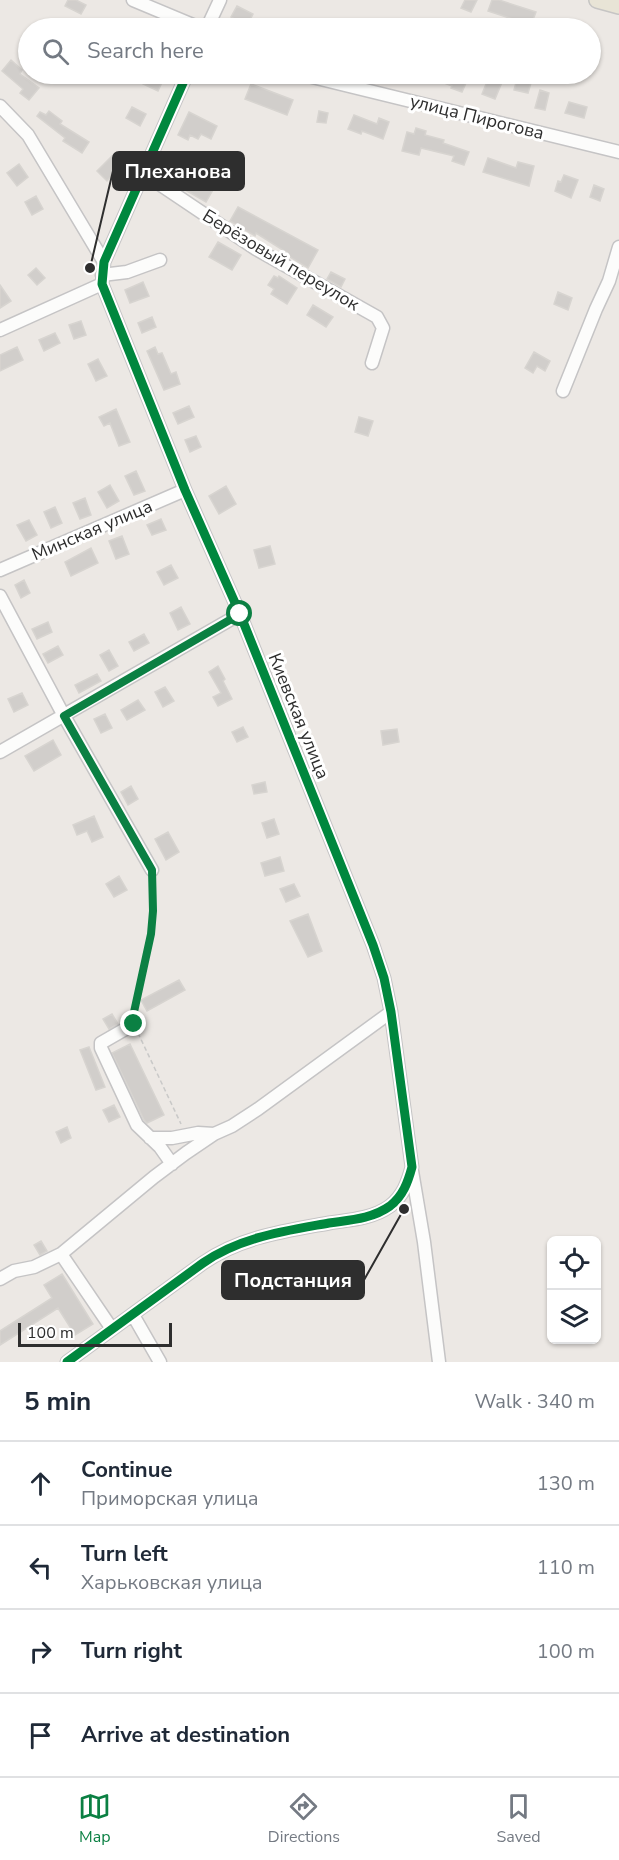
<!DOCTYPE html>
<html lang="en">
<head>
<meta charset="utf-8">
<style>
	:root { --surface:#fff; --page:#f2f2f3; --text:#1f2937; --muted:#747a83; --line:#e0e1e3; --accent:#0b8043 }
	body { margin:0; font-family:"Nunito Sans",sans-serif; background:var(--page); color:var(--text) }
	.controls { position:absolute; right:18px; bottom:18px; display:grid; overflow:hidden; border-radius:9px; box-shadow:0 2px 4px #0004 }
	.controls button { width:54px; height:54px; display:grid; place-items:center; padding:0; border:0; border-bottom:2px solid var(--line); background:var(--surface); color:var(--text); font:30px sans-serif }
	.scale { position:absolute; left:18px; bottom:15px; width:154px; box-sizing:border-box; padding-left:6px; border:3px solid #2e2e2e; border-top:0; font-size:16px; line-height:21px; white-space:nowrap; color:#2e2e2e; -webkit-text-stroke:4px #fff; paint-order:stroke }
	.stop { position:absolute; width:18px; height:18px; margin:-14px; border:4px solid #0b8043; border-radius:50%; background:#fff }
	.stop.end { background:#0b8043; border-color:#fff; box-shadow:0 2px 6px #0008 }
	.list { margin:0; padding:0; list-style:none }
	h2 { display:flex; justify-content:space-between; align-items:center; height:78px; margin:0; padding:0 24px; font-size:26px }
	h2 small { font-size:20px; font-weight:400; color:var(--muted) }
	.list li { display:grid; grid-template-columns:39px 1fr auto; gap:18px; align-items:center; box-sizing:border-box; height:84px; padding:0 24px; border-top:2px solid var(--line) }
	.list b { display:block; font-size:22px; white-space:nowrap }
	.list p { margin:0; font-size:20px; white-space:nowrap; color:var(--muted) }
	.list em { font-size:20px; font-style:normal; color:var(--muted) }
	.icon { flex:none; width:33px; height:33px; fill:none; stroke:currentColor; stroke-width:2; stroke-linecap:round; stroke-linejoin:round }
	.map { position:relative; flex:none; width:619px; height:1362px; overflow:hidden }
	.search { position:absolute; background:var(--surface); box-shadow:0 2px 4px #0004; left:18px; right:18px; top:18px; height:66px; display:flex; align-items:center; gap:15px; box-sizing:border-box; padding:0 21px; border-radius:33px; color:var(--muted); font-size:22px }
	.sheet { height:414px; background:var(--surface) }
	nav { display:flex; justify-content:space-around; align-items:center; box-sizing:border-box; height:84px; border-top:2px solid var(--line); background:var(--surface); font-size:16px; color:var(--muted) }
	nav a { display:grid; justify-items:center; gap:3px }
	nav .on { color:var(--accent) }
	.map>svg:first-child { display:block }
	.building { fill:#d1cecb; stroke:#d7d4d0; stroke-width:1.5 }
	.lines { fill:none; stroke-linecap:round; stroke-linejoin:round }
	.minor-casing { stroke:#c5c4c5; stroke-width:15 }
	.major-casing { stroke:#c6c5c4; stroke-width:18 }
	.path { stroke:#c9c9c8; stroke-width:1.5; stroke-dasharray:4.5 3; stroke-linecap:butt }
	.minor { stroke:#fcfcfb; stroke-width:12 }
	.major { stroke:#e8e4d6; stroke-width:15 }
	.cycleway-casing { stroke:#fff; stroke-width:13 }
	.cycleway { stroke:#00873e; stroke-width:9 }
	.route { stroke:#0b8043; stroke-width:8 }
	.labels { text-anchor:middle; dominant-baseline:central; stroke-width:6; stroke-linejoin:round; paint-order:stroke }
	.street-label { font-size:18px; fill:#2e2e2e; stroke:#fff }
	.leader { fill:none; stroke:#2e2e2e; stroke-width:2 }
	.callout-dot { fill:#2e2e2e; stroke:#fff; stroke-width:2 }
	.callout { fill:#2e2e2e; stroke:#2e2e2e; stroke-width:2 }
	.callout-label { font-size:20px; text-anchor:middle; font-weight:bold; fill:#fff }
</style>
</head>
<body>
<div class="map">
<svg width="619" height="1362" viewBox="0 0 619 1362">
	<rect width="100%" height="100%" fill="#ece8e4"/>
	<!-- building -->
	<path class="building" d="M68 0H76L86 5 81 14 65 6Z
		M465 0H477L471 12 461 8Z
		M492 0H499L536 12 531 25 488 11Z
		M237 6 253 14 247 26 231 17Z
		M117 19 128 21 126 28H116Z
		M286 19 310 28H282Z
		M11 60 22 70 20 74 39 88 29 100 20 93 23 89 2 71Z
		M148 74H154L164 78 158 91 143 84Z
		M421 74H470L462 92 451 88 452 86Z
		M490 74 503 80 495 99 482 94Z
		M517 79 531 83 528 93 514 90Z
		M251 84 293 100 287 115 245 99Z
		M540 90 549 93 545 110 535 108Z
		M569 102 587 107 584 118 565 113Z
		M132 107 146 114 140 126 126 118Z
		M49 111 62 121 60 124 89 142 82 153 63 141 65 138 37 116 40 112 46 115Z
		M319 111 328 113 326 123 317 122Z
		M189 112 217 126 211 139 201 134 198 139 190 135 188 140 178 135Z
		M354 115 377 124 379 118 389 122 383 139 362 131 361 134 348 129Z
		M416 128 426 131 425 135 444 140 443 143 469 152 464 165 452 161 454 156 421 148 419 155 402 151 407 132 414 134Z
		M112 156 122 165 107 181 97 171Z
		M488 158 516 168 518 162 534 166 529 186 483 172Z
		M19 164 28 177 17 186 7 173Z
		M190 171 205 179 207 175 218 181 206 202 180 187Z
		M564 175 578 180 571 198 555 191 558 181 561 182Z
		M594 185 604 189 600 201 590 197Z
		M36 196 43 209 32 215 25 202Z
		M238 207 318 250 308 268 285 254 286 252 256 233 255 236 230 221Z
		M218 242 241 255 232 270 209 257Z
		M36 268 45 278 37 285 28 275Z
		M331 272 345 279 341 287 327 279Z
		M274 276 278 278 279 276 297 288 287 304 271 294 274 289 268 285Z
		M143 282 149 296 130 303 125 290Z
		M0 285 11 301 0 308Z
		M558 292 572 298 568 310 554 304Z
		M313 305 333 317 326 327 307 315Z
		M152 317 156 327 142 333 138 323Z
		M81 321 86 335 74 339 69 325Z
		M55 333 60 343 44 351 39 340Z
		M17 347 23 360 0 371V355Z
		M155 347 158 354 162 353 171 374 176 372 180 384 164 390 147 351Z
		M534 352 550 361 545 371 537 366 533 373 525 368Z
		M98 359 107 376 96 381 88 364Z
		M189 406 194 417 178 424 173 413Z
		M116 409 130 442 119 446 110 423 104 426 99 417Z
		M359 417 373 421 368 436 355 432Z
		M196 436 201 447 190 452 185 440Z
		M136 471 145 491 134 495 125 476Z
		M110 485 119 501 107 508 98 492Z
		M226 486 236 504 219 514 209 496Z
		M85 498 91 515 80 519 73 503Z
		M55 507 62 523 51 528 44 512Z
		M161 519 166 530 152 535 147 525Z
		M29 520 37 535 26 541 17 525Z
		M122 536 129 554 116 559 109 541Z
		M270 546 275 564 259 568 254 550Z
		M91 548 98 563 71 576 65 562Z
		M171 565 178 578 164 585 157 572Z
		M24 580 30 593 21 598 15 585Z
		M181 607 190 624 178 630 170 613Z
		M48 622 52 632 37 639 32 629Z
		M144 634 149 643 134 651 129 642Z
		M58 646 63 655 48 663 43 654Z
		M109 650 118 666 109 671 100 655Z
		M218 666 225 679 223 681 232 699 218 706 213 697 221 693 209 672Z
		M97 674 101 681 79 693 75 685Z
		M165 687 174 701 163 707 155 692Z
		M22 693 28 705 14 712 8 699Z
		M138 700 145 710 127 720 121 710Z
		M105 714 112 728 101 733 94 719Z
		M243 727 248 737 237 742 232 732Z
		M397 729 399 742 383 745 381 731Z
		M53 740 61 755 34 771 25 756Z
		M265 782 267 792 254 794 252 785Z
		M131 786 138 799 128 805 121 792Z
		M94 816 103 837 92 842 87 831 77 835 73 825Z
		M274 819 279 834 267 838 262 823Z
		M168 832 179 852 166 860 155 839Z
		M280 857 284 871 265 876 261 863Z
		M119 876 127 890 114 897 106 884Z
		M294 884 300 896 286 902 280 889Z
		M308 914 322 951 308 957 290 921Z
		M179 980 185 990 147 1011 141 1000Z
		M112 1014 118 1024 109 1029 103 1019Z
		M130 1044 164 1115 147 1123 144 1120 112 1053Z
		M89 1047 105 1087 96 1090 80 1050Z
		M114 1105 120 1117 109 1122 103 1110Z
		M67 1127 71 1138 61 1143 56 1132Z
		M41 1241 47 1251 40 1255 34 1245Z
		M62 1274 93 1324 75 1335 58 1308 0 1345V1331L52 1298 44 1285Z"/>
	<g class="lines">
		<!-- minor casing -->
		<g class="minor-casing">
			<path id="minor" d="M133 0 200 28
				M207 28 220 0
				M300 74 619 152
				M0 106 28 135 104 262
				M143 173 256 249 377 317 383 328 372 363
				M102 275 127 272 160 260
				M0 330 102 284
				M563 391 596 309 609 281 619 247
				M0 570 185 490
				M0 596 64 716 152 870
				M0 752 240 614
				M134 1024 101 1043V1048L137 1125 160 1147 172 1164
				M150 1138H172L198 1133 214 1134
				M412 1171 424 1242 439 1362
				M61 1254 112 1329
				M0 1279 14 1271 34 1267 61 1254 154 1177 186 1153 214 1134 232 1126 258 1109 391 1012
				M133 1315 160 1362
				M67 1362 203 1263C240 1237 285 1231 329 1223 349 1220 372 1219 390 1206 403 1196 408 1182 412 1167L391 1012 384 978 373 945 240 614 185 490 102 284 104 262 187 74"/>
		</g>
		<!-- major casing -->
		<g class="major-casing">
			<path id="major" d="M597 0 619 6"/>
		</g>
		<!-- path -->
		<path class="path" d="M134 1012C146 968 154 926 152 881
			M138 1033 181 1124"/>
		<!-- minor -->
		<use href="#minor" class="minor"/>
		<!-- major -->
		<use href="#major" class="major"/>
		<!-- cycleway casing -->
		<g class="cycleway-casing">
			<path id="cycleway" d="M67 1362 203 1263C240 1237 285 1231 329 1223 349 1220 372 1219 390 1206 403 1196 408 1182 412 1167L391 1012 384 978 373 945 240 614 185 490 102 284 104 262 187 74"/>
		</g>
		<!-- cycleway -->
		<use href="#cycleway" class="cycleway"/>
	</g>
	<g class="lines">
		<!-- route -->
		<path class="route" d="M134 1024V1012L151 934 153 911 152 870 64 716 240 614"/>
	</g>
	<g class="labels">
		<!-- street labels -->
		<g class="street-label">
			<text transform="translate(477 117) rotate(14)">улица Пирогова</text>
			<text transform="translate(281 260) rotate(31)">Берёзовый переулок</text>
			<text transform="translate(92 530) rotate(-23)">Минская улица</text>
			<text transform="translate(299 716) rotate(68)">Киевская улица</text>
		</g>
	</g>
	<!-- callouts -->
	<path class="leader" d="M90 268L113 171M404 1209L364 1280"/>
	<g class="callout-dot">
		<circle cx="90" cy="268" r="6"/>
		<circle cx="404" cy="1209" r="6"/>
	</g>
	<g class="callout">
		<rect x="113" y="152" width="131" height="38" rx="6"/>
		<rect x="222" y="1261" width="142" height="38" rx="6"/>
	</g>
	<g class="callout-label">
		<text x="178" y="178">Плеханова</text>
		<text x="293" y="1287">Подстанция</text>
	</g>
</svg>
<div class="controls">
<button><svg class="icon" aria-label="locate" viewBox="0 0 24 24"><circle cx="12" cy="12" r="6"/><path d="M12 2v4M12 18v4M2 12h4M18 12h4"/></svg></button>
<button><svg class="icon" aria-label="layers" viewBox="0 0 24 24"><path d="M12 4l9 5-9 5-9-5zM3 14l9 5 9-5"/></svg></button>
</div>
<div class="scale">100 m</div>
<div class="stop" style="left:240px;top:614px"></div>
<div class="stop end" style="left:134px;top:1024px"></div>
<div class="search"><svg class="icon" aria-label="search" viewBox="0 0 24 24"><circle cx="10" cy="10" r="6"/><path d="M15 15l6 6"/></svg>Search here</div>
</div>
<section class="sheet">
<h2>5 min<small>Walk · 340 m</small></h2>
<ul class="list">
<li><svg class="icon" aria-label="ahead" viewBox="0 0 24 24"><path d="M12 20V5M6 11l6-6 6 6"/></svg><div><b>Continue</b><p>Приморская улица</p></div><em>130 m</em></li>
<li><svg class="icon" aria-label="left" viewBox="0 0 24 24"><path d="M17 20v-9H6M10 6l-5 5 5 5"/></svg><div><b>Turn left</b><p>Харьковская улица</p></div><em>110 m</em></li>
<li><svg class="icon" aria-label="right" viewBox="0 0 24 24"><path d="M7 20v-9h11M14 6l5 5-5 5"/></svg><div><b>Turn right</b></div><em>100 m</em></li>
<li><svg class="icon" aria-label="arrive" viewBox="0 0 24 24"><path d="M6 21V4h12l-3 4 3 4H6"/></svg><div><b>Arrive at destination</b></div></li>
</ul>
</section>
<nav>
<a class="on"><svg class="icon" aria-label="map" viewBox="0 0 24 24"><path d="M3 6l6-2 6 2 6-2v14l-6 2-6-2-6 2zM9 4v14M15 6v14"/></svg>Map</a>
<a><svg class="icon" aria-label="directions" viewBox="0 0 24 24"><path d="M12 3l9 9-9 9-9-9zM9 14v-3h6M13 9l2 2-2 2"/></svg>Directions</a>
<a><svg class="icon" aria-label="saved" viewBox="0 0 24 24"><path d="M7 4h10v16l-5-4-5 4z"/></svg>Saved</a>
</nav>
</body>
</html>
